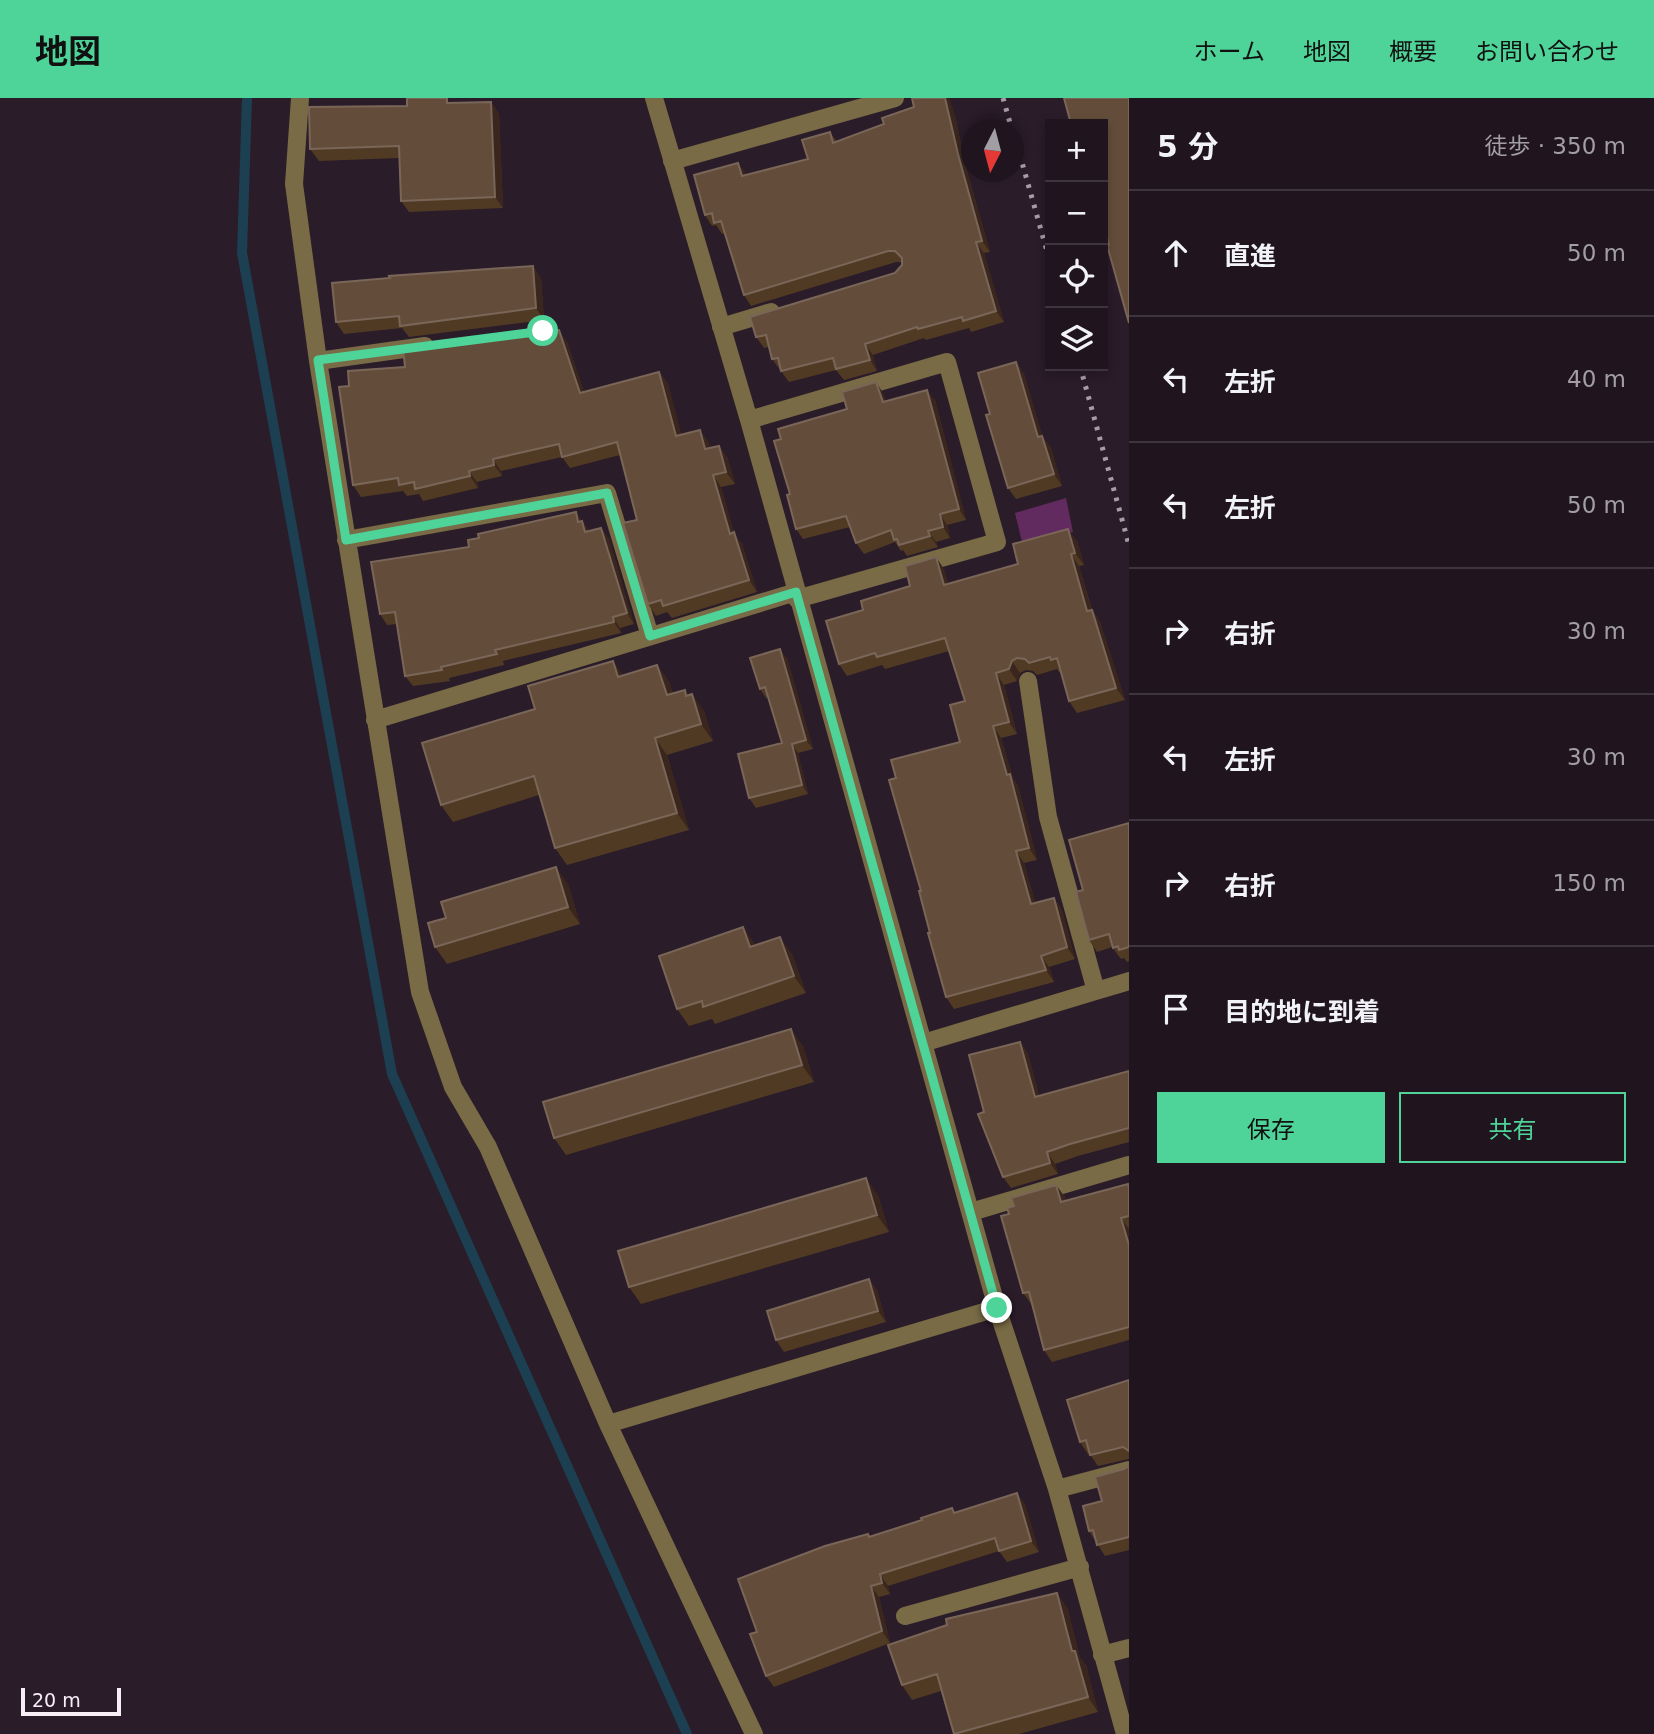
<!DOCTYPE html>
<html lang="ja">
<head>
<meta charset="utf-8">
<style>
	:root { --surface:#20151f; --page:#281e28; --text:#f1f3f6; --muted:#a29fa4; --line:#3d343d; --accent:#4ed399 }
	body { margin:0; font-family:"DejaVu Sans","Noto Sans JP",sans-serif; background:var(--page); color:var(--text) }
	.controls { position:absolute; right:21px; top:21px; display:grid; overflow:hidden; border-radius:0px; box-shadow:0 4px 10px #0003 }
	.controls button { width:63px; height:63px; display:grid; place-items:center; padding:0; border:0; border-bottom:2px solid var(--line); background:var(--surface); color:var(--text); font:35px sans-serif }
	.compass { position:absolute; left:961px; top:21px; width:63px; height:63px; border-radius:50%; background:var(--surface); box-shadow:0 4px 10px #0003; rotate:186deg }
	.scale { position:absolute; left:21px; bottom:18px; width:100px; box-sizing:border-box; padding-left:7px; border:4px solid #f8eef6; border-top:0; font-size:19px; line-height:24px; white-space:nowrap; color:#f8eef6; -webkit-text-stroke:5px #2a1c29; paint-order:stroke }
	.stop { position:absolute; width:21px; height:21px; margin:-16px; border:5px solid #4ed399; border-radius:50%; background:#fff }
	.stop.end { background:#4ed399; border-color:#fff; box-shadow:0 2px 7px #0008 }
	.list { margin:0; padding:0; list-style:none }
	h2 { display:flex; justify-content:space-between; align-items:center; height:91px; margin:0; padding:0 28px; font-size:30px }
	h2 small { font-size:23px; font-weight:400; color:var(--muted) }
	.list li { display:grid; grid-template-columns:46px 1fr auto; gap:21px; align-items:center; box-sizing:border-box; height:126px; padding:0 28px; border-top:2px solid var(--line) }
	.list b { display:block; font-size:26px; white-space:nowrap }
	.list em { font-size:23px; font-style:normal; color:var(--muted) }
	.actions { display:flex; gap:14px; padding:21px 28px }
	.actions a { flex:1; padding:16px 0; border:2px solid var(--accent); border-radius:0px; text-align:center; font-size:24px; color:var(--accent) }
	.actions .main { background:var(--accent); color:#111 }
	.icon { flex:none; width:38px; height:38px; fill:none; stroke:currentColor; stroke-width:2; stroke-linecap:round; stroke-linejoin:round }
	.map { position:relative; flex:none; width:1129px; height:1636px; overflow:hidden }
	header { display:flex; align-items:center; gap:42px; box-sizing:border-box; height:98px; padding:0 35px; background:var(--accent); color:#111 }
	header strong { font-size:33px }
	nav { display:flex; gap:38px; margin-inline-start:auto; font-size:24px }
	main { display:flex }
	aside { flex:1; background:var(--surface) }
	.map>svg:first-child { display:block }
	.green { fill:#622b5f }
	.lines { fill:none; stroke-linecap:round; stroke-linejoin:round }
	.stream { stroke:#1c4051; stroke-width:10 }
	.street { stroke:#786b45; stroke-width:18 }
	.rail { stroke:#a89da7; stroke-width:5; stroke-dasharray:3.5 7; stroke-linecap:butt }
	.wall { fill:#513a24 }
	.shaded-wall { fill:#3a261c }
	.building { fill:#634d3a; stroke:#7a6658; stroke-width:2 }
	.route { stroke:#4ed399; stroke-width:9 }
</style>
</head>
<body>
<header>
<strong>地図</strong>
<nav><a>ホーム</a><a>地図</a><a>概要</a><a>お問い合わせ</a></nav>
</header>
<main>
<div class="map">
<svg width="1129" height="1636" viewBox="0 0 1129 1636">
	<rect width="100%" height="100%" fill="#2a1c29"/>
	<!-- green -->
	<path class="green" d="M1066 400 1073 434 1023 448 1015 415Z"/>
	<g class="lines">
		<!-- stream -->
		<path class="stream" d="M247 0 242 155 392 976 687 1636"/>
		<!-- street -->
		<path class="street" d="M300 0 294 86 318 263 420 894 453 989 488 1049 608 1326 754 1636
			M654 0 749 322 997 1210 1057 1391 1125 1636
			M672 63 895 0
			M721 229 771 214
			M318 263 425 248
			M749 322 947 264 997 444 797 501
			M346 442 607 395 650 538
			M375 622 796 494
			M1096 893 1129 883
			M923 945 1096 893 1048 719 1028 583
			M971 1114 1129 1067
			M608 1326 997 1210
			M1057 1391 1129 1372
			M905 1518 1080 1469
			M1102 1557 1129 1550"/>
		<!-- rail -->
		<path class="rail" d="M1003 0 1012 32
			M1014 36 1050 164
			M1080 268 1129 447"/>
	</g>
	<!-- wall -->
	<path class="wall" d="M912 0H949L956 22 965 66 990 154 984 155 1004 224 971 234 969 230 926 242 924 240 873 257 877 273 844 282 836 272 789 284 772 261 769 249 764 250 756 239 895 175 902 167V164H896L751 208 744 197 725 135 722 136 716 127 712 128 705 117 746 75V77L808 61 830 34 837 44 884 26 914 9Z
		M491 4 499 16 503 110 409 114 401 103 399 60 319 63 310 51 407 8 452 5Z
		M541 180 544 222 409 239 402 230 344 236 336 224Z
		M538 232 542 238 567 244 584 294 659 274 668 286 681 337 700 332 708 344 710 350 719 348 727 359 735 386 721 389 734 436 742 446 757 494 672 520 667 514 656 518 648 506 637 422 620 357 570 370 562 359 501 373 502 378 477 384 478 390 423 403 419 396 407 398 403 393 361 399 353 387 405 269Z
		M1016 264 1024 276 1042 338 1051 350 1062 388 1016 401 1008 390 990 316Z
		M883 295 886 304 935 302 966 422 947 427 950 440 936 444 938 449 907 458 903 452 901 453 895 444 864 456 856 445 850 429 803 441 796 431 790 396 847 311Z
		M576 414 589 433 601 430 609 441 634 526 620 530 621 535 503 563 504 567 449 580 450 583 413 588 405 578 397 526 387 527 380 516 479 440Z
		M1077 443 1084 467 1079 468 1092 512 1100 524 1125 602 1077 615 1069 603 1061 573 1059 574 1057 571 1037 577 1033 573 1026 572 1020 575 1017 583 1004 587 1017 636 1001 640 1013 680 1018 688 1037 762 1024 765 1035 804 1054 800 1062 812 1075 861 1049 869 1054 884 954 911 946 899 930 835 896 680 960 644 965 603 949 553 885 571 882 567 847 578 839 566 863 512 944 471 948 486 1018 466Z
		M787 560 813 651 798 655 808 696 756 710 749 700 782 645 768 599 766 600 760 591Z
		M657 567 669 584 673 596 688 598 704 613 713 643 667 657 689 732 567 767 555 750 539 697 453 724 441 707 535 611 623 577Z
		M1129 725V863L1127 864 1124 860 1121 861 1112 849 1097 854 1089 842 1083 792Z
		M568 786 580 826 447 866 435 849Z
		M755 847 792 856 806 895 715 926 712 921 689 928 677 911Z
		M1020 944 1028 956 1039 998 1129 973V1044L1078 1058 1055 1066 1058 1076 1011 1090 1003 1079 984 1014Z
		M803 948 814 984 566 1057 554 1040Z
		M1056 1087 1064 1098 1066 1103 1129 1088V1242L1052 1264 1044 1252 1032 1207 1023 1195 1009 1116 1014 1108Z
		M878 1097 889 1134 641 1206 629 1189Z
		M869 1181 877 1192 886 1224 784 1254 776 1242Z
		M1129 1282V1361L1098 1368 1089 1355 1088 1356 1080 1344Z
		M1129 1368V1452L1105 1458 1089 1433 1102 1403 1124 1371Z
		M1017 1395 1025 1407 1039 1454 1007 1464 999 1453 888 1488 890 1496 879 1499 890 1545 774 1589 766 1578 757 1534 868 1436 870 1438 956 1415Z
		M1067 1509 1080 1560 1086 1567 1098 1614 1019 1636H954L941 1593 912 1602 902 1587Z"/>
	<!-- shaded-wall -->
	<path class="shaded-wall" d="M945 0H949L956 22 965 66 990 154 982 143 958 56Z
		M491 4 499 16 503 110 495 99Z
		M738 65 746 75 749 89 742 78Z
		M976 144 984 155 1004 224 996 213Z
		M533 168 541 180 544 222 536 210Z
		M559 232 567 244 588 306 580 295Z
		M865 246 873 257 877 273 870 262Z
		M1016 264 1024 276 1046 351 1038 339Z
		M659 274 668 286 685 350 676 338Z
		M876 284 883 295 891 315 883 304Z
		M927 292 935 302 966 422 959 411Z
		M700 332 708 344 713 363 705 351Z
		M1042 338 1051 350 1062 388 1054 376Z
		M719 348 727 359 735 386 726 374Z
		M493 361 501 373 502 378 494 367Z
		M469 373 477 384 478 390 470 378Z
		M713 377 721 389 734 436 742 446 757 494 749 482 730 436Z
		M576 414 590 434 593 445 578 424Z
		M940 416 947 427 950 440 943 429Z
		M601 430 609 441 634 526 627 515Z
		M1068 431 1077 443 1084 467 1075 455Z
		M928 433 936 444 938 449 930 438Z
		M1071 456 1079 468 1095 525 1087 513Z
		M936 459 944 471 952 499 944 487Z
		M1092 512 1100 524 1125 602 1116 590Z
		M613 519 620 530 621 535 614 524Z
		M780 551 787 560 813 651 806 642Z
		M613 563 625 580 618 579Z
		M1012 563 1020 575 1017 583 1009 571Z
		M657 567 669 584 679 614 667 597Z
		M996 575 1004 587 1017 636 1009 624Z
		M685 592 696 608 692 596 704 613 713 643 701 626 686 598Z
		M993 628 1001 640 1013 680 1018 688 1037 762 1029 750Z
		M655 640 667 657 689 732 677 715Z
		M792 646 798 655 808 696 802 687Z
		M1016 753 1024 765 1039 817 1031 806Z
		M556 769 568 786 580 826 568 809Z
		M1054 800 1062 812 1075 861 1067 849Z
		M743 829 755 846 761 866 750 849Z
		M780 839 792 856 806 895 794 878Z
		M1041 858 1049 869 1054 884 1046 872Z
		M791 931 803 948 814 984 802 967Z
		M1020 944 1028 956 1043 1011 1035 999Z
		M1047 1054 1055 1066 1058 1076 1050 1065Z
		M866 1080 878 1097 889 1134 877 1117Z
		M1056 1087 1064 1098 1069 1116 1061 1104Z
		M1121 1120 1129 1131V1147Z
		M869 1181 877 1192 886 1224 878 1213Z
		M1017 1395 1025 1407 1039 1454 1031 1443Z
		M880 1476 888 1488 890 1496 882 1485Z
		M871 1488 879 1499 890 1545 882 1533Z
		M1057 1495 1067 1509 1080 1560 1086 1567 1098 1614 1088 1599 1072 1553Z"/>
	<!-- building -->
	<path class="building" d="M407 0H447V5L491 4 495 99 401 103 399 48 310 51 309 9 407 8Z
		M912 0H945L958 56 982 143 976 144 996 213 963 223 962 219 918 231 917 229 865 246 870 262 836 271 833 260 781 273 778 260 772 261 766 237 756 239 750 219 895 175 902 167V160L895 153H888L744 197 721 123 714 125 712 115 705 117 694 77 738 65 742 78 808 61 802 42 830 34 833 45 884 26 882 20 914 9Z
		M1064 0H1129V225L1107 147H1109L1103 124V26H1071Z
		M533 168 536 210 400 228 399 218 336 224 332 185 390 180 389 178Z
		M538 232 539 239 559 232 580 295 659 274 676 338 700 332 705 351 719 348 726 374 713 377 730 436 734 434 749 482 663 508 661 502 648 506 623 425 637 422 617 344 562 359 559 346 493 361 494 367 469 373 470 378 415 391 414 384 399 387 398 380 353 387 339 289 349 288 348 273 405 269 403 250Z
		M1016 264 1038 339 1042 338 1054 376 1008 390 986 317 990 316 978 275Z
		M876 284 883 304 927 292 959 411 940 416 943 429 928 433 930 438 899 447 897 441 894 442 891 432 856 445 846 418 796 431 787 397 790 396 774 343 781 341 778 331 847 311 842 294Z
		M576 414 578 424 582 423 585 434 601 430 627 515 613 519 614 524 495 552 497 556 441 569 442 572 405 578 395 514 380 516 371 464 469 449 468 442 479 440 478 436Z
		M1068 431 1075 455 1071 456 1087 513 1092 512 1116 590 1069 603 1057 560 1051 562 1050 559 1029 565 1025 561 1017 560 1012 563 1009 571 996 575 1009 624 993 628 1007 677 1010 676 1029 750 1016 753 1031 806 1054 800 1067 849 1041 858 1046 872 946 899 928 835H930L919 793H921L889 682 896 680 891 662 960 644 950 607 965 603 945 540 877 559 875 555 839 566 826 523 863 512 861 503 910 488 905 468 936 459 944 487 1018 466 1013 446Z
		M780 551 806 642 792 646 802 687 749 700 738 656 782 645 765 589 760 591 750 560Z
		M613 563 618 579 657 567 667 597 685 592 686 598 692 596 701 626 655 640 677 715 555 750 534 678 441 707 422 645 535 611 528 588Z
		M1129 725V849L1119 852 1118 848 1113 850 1109 836 1089 842 1076 794 1083 792 1069 742Z
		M556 769 568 809 435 849 428 825 446 820 441 804Z
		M743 829 750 849 780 839 794 878 703 909 702 903 677 911 659 858Z
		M791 931 802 967 554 1040 543 1004Z
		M1020 944 1035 999 1129 973V1030L1070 1046 1047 1054 1050 1065 1003 1079 978 1016 984 1014 969 957Z
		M866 1080 877 1117 629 1189 618 1153Z
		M1128 1086 1129 1090V1118L1121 1120 1129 1147V1229L1044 1252 1029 1194 1023 1195 1001 1118 1009 1116 1007 1110 1014 1108 1011 1100 1056 1087 1061 1104Z
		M869 1181 878 1213 776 1242 767 1213Z
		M1129 1282V1353L1123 1349 1090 1357 1086 1342 1080 1344 1067 1302Z
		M1129 1368V1439L1097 1447 1093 1432 1089 1433 1083 1408 1102 1403 1095 1379 1124 1371Z
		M1017 1395 1031 1443 999 1453 995 1440 880 1476 882 1485 871 1488 882 1533 766 1578 750 1536 757 1534 738 1481 825 1448 868 1436 869 1439 922 1422 921 1420 952 1410 954 1415Z
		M1057 1495 1072 1553H1075L1088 1599 954 1636 937 1576 902 1587 888 1547 947 1527 946 1521Z"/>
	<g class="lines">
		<!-- route -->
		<path class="route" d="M543 233 318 262 346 442 607 395 650 538 796 494 997 1210"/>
	</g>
</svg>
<div class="controls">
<button>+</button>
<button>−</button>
<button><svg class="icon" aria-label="locate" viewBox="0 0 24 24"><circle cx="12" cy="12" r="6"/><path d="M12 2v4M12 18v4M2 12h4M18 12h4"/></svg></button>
<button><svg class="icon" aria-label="layers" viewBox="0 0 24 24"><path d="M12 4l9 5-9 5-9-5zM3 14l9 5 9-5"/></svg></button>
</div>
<svg class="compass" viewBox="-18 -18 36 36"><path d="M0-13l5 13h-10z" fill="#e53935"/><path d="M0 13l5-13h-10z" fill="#a29fa4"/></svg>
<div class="scale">20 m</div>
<div class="stop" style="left:543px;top:233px"></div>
<div class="stop end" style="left:997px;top:1210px"></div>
</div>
<aside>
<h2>5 分<small>徒歩 · 350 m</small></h2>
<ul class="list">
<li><svg class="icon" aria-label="ahead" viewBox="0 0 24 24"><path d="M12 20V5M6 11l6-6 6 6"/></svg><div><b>直進</b></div><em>50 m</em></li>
<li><svg class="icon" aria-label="left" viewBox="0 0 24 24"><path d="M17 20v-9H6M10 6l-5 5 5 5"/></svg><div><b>左折</b></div><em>40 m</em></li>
<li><svg class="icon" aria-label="left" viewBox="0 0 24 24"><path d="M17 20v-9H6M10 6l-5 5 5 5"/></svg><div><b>左折</b></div><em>50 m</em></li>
<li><svg class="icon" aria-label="right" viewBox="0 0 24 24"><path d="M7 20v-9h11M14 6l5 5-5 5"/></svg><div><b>右折</b></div><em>30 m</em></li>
<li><svg class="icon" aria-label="left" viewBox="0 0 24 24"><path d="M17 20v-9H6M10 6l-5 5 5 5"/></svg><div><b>左折</b></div><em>30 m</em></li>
<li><svg class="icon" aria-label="right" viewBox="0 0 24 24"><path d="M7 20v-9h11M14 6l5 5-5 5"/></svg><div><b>右折</b></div><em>150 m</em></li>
<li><svg class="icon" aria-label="arrive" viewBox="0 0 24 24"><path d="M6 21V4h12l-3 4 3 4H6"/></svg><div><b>目的地に到着</b></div></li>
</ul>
<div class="actions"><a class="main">保存</a><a>共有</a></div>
</aside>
</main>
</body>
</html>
